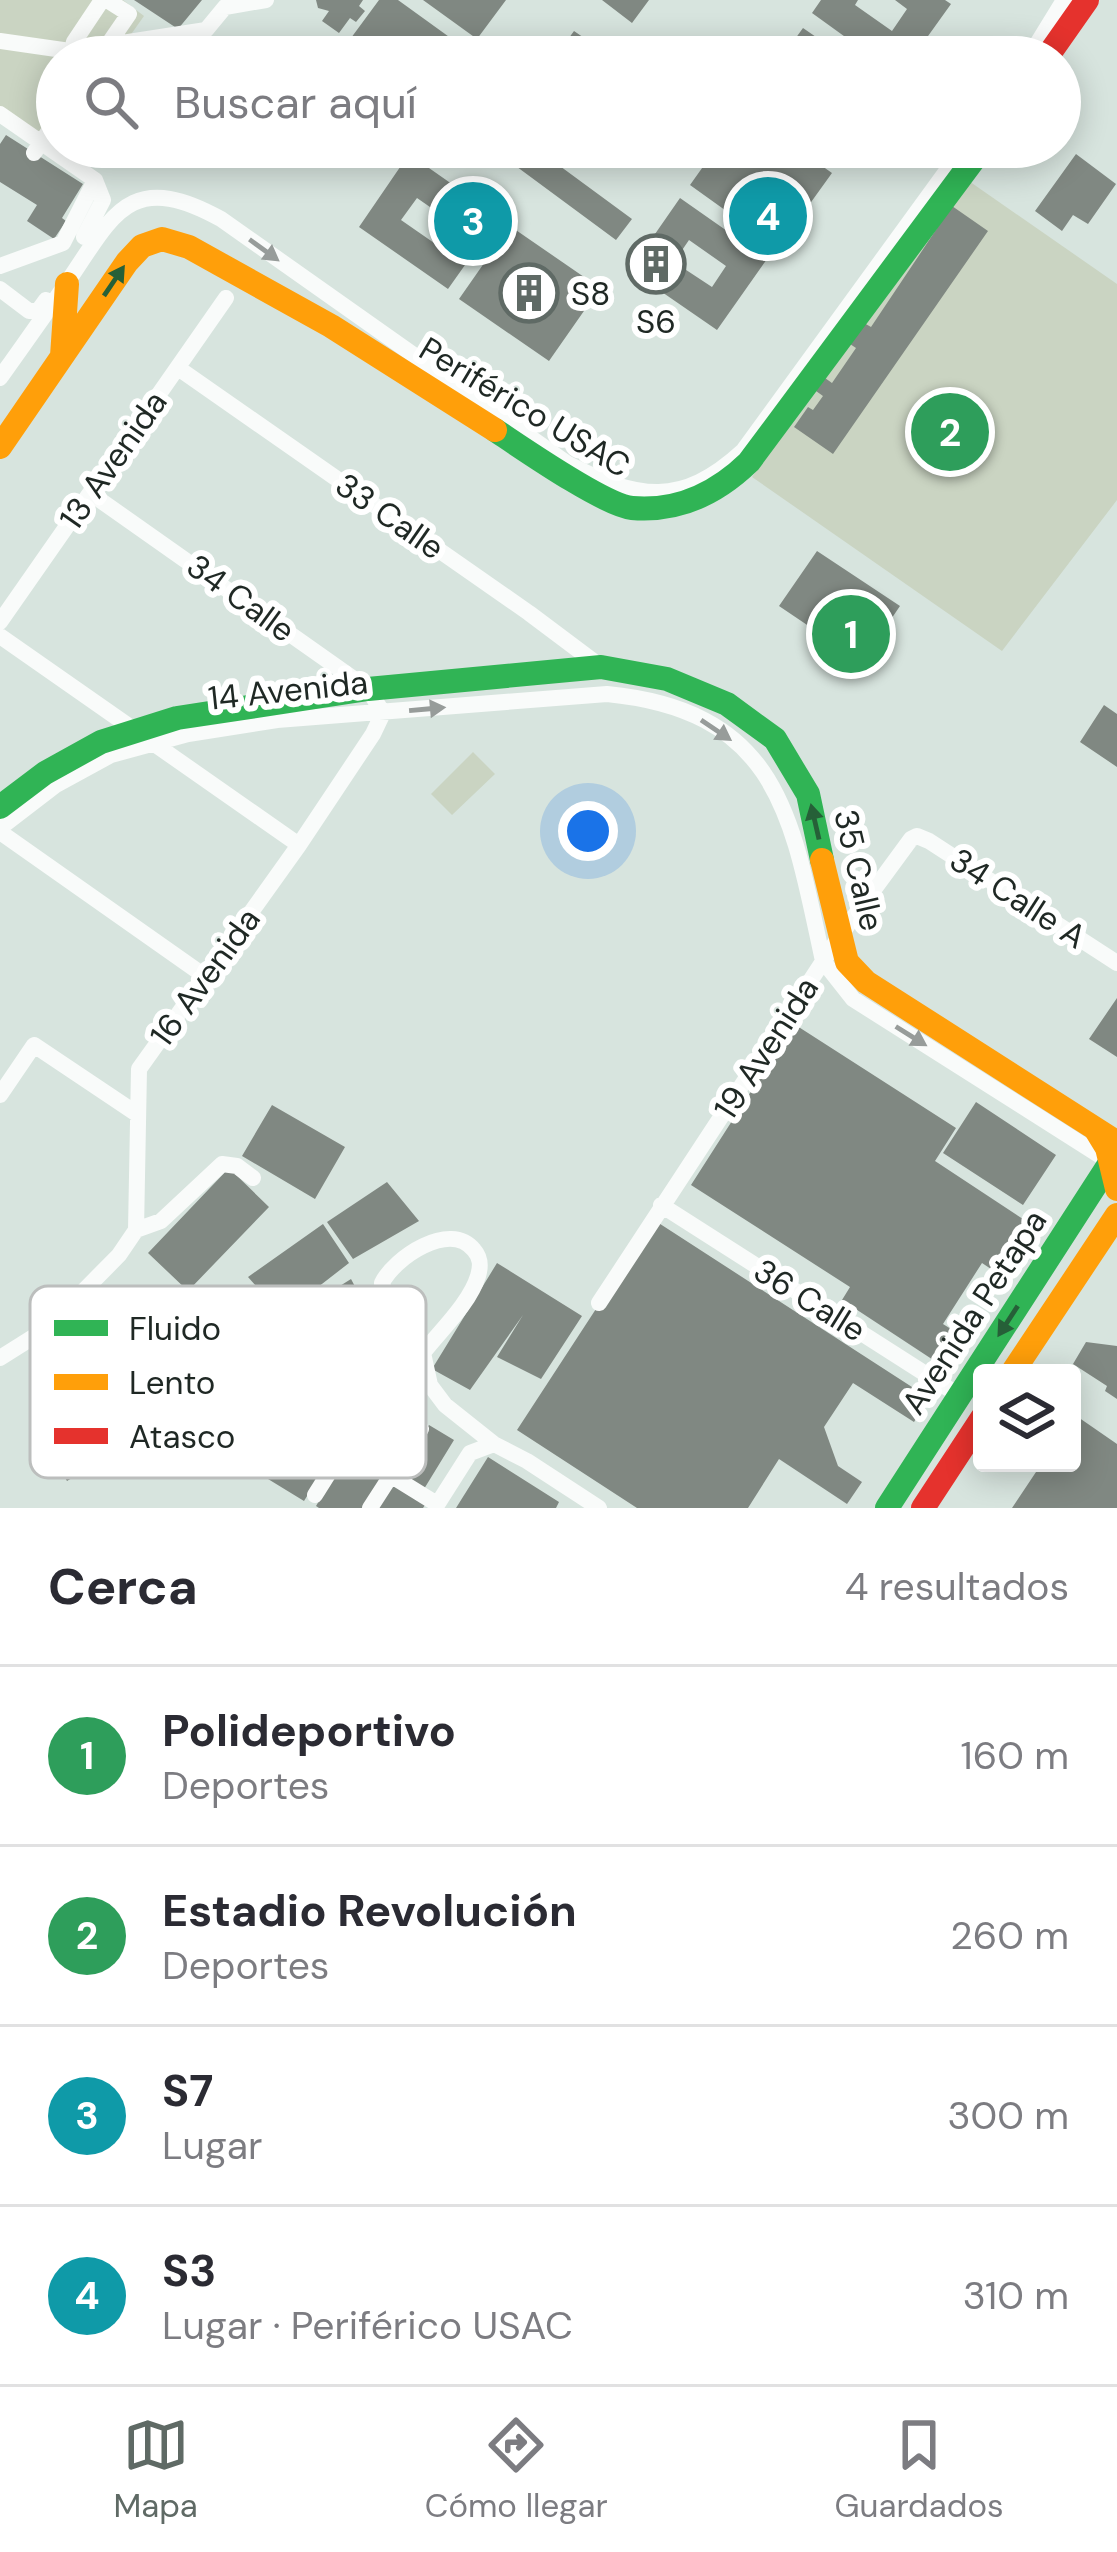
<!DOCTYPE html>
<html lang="es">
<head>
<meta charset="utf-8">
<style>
	:root { --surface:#fff; --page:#f7f7f7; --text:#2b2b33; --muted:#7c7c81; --line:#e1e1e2; --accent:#5f6a65 }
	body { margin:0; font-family:"DM Sans",sans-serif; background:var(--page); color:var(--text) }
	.controls { position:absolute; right:36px; bottom:36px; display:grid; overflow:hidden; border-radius:12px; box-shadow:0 6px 30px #0003 }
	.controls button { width:108px; height:108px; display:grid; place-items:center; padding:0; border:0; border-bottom:3px solid var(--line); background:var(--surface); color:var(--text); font:60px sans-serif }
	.you { position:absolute; left:588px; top:831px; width:42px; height:42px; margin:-30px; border:9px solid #fff; border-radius:50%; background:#1a73e8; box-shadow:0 0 0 18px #1a73e833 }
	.badge { display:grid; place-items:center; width:78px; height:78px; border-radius:50%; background:var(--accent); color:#fff; font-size:39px; font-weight:700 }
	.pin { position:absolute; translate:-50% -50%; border:6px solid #fff; box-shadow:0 3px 12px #0006 }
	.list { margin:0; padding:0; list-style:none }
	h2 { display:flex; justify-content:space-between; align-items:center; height:156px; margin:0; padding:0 48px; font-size:51px }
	h2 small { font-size:39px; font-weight:400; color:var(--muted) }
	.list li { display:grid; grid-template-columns:78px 1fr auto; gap:36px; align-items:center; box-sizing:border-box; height:180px; padding:0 48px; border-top:3px solid var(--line) }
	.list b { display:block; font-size:45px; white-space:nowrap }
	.list p { margin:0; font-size:39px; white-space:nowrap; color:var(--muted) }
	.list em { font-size:39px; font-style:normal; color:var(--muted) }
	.icon { flex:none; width:66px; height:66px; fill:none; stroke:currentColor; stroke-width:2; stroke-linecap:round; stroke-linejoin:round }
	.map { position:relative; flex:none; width:1117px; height:1508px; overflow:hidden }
	.search { position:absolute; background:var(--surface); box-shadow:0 6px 30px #0003; left:36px; right:36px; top:36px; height:132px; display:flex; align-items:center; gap:30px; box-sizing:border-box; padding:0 42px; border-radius:66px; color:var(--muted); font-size:45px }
	.sheet { height:876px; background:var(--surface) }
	nav { display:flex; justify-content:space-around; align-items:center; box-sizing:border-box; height:168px; border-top:3px solid var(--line); background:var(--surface); font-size:33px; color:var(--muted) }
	nav a { display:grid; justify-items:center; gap:6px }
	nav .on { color:var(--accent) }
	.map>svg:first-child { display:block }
	.green { fill:#cad4c2 }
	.building { fill:#808882; fill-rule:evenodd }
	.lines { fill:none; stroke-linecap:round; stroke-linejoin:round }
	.street { stroke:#f9fbfa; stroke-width:16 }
	.fast { stroke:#30b455; stroke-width:24 }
	.slow { stroke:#ff9f0a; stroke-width:24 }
	.jam { stroke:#e5322d; stroke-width:24 }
	.oneway { fill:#979c9a }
	.oneway2 { fill:#266038 }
	.labels { text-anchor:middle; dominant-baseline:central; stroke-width:12; stroke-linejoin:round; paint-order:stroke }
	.poi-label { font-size:33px; fill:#1f2824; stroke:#fff; text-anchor:start }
	.street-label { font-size:33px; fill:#1f2824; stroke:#fff }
	.key { fill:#fff; stroke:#bcbebd; stroke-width:3 }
	.key-label { font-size:33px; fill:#1f2824 }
</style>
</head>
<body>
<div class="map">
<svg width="1117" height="1508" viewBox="0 0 1117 1508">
	<rect width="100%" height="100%" fill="#d7e4de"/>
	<!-- green -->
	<path class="green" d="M0 0H123L144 16 115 57H57V141L51 149 0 117Z
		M966 179 1117 284V500L1002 651 752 477 885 286Z
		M473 752 495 774 452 815 431 794Z"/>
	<!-- building -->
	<path class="building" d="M134 0H202L178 29Z
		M316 0H363L359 6 365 11 356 22 350 18 339 33 322 21 329 11 318 8Z
		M379 0H398L470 52 467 57H337Z
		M423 0H506L477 39Z
		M602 0H649L632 23Z
		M821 0H858L855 5 892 31 907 9 895 0H945L951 4 913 57H873L812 13Z
		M803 28 845 57H782Z
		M574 31 612 57H555Z
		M6 135 83 184 62 218 66 221 54 239 27 221 37 205 0 182V144Z
		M490 147H534L632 219 616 240Z
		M717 147H795L832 173 778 248 690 185Z
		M409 154 499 217 448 289 359 227ZM417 198 453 223 437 245 401 220Z
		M1076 154 1116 184 1088 224 1073 215 1062 231 1035 211Z
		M680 198 767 259 717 330 630 270ZM689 240 726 266 712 287 674 262Z
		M952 206 988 231 833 454 794 427 808 407 813 410 823 396 816 391 825 378 832 383 856 348 850 344 864 323 871 327Z
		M510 226 600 288 549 361 459 299Z
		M817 551 900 606 862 662 779 606Z
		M1104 705 1117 714V767L1080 742Z
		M1117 998V1057L1089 1039Z
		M794 1024 956 1128 935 1161 1026 1221 994 1271 982 1263 943 1324 970 1341 950 1371 842 1300 850 1287 691 1185Z
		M976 1102 1056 1155 1023 1205 943 1153Z
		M272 1105 345 1147 315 1199 242 1156Z
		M229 1168 269 1207 188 1291 148 1253Z
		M387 1182 419 1221 353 1259 327 1222Z
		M654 1220 929 1398 914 1422 853 1383 824 1427 838 1466 862 1482 847 1504 779 1459 748 1508H637L517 1430Z
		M323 1224 349 1263 282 1315 248 1277Z
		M497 1263 582 1316 541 1379 497 1357 523 1315 470 1390 432 1369Z
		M351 1279 359 1294 313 1326 300 1311Z
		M1086 1342 1117 1346V1399L1105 1391 1107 1386 1073 1364Z
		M1075 1415 1117 1444V1508H1012L1042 1463H1072Z
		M429 1425 454 1440 424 1489 399 1474Z
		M300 1427 336 1449 304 1501 268 1479Z
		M84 1453 100 1461 67 1481 59 1468Z
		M346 1456 382 1478 364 1508H319L316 1506Z
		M488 1457 559 1502 556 1508H456Z
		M392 1483 425 1505 423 1508H376Z"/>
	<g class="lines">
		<!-- street -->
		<path class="street" d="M0 41 70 51 206 30 225 7 266 0
			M107 46 129 14 107 0
			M70 56 74 42 102 0
			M1029 57 1064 0
			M0 114 95 180 63 243 0 266
			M34 153 57 119
			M84 237 103 200 95 180
			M0 289 29 311H38L46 300
			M178 368 529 613 601 667
			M0 378C21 348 43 318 64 287 112 218 127 167 221 219L568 464C638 499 681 508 743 451L964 147
			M0 622 226 298
			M0 636 299 845
			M0 828 56 785 111 755 188 734 277 720 607 694C780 711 792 818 823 961L853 999 1110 1162
			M0 832 206 977
			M0 1095 34 1045 137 1114
			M661 1205 960 1396
			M136 1230 161 1221 222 1164 237 1166 253 1178
			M599 1303 839 937 911 839 917 836 929 841 1117 963
			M423 1353C440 1331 470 1303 478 1276 481 1266 481 1258 474 1250 450 1220 394 1258 382 1283L387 1301 423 1353 430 1385 445 1405 494 1444 527 1461 599 1508
			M0 1358 46 1329 119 1255 136 1230 139 1069 299 845 373 734 383 713 368 689 90 493
			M298 1418 437 1504
			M222 1438 279 1347 291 1346 322 1365 324 1377 267 1469
			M315 1495 376 1398
			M370 1508 421 1429
			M435 1508 470 1453 494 1444"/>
		<!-- fast -->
		<path class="fast" d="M495 430C522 448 604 505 632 508 679 512 717 493 749 462L983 147
			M0 807 45 773 101 742 177 718 368 689 601 667 667 679 727 704 775 739 808 794 822 860
			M887 1508 1117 1152"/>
		<!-- slow -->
		<path class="slow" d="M62 356 67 284
			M0 447 127 262 142 246 162 239 189 247 331 326 495 430
			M822 860 847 962 866 982 1110 1138
			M1096 1130 1107 1148 1117 1189
			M1012 1373 1117 1215"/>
		<!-- jam -->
		<path class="jam" d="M1047 57 1087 0
			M923 1508 982 1418"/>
	</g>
	<!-- one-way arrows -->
	<defs><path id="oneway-solid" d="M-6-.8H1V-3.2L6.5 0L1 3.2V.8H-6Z" transform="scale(3)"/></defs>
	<g class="oneway">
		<use href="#oneway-solid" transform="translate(264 250) rotate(36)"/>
		<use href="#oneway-solid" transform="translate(427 709) rotate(-5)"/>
		<use href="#oneway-solid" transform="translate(716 730) rotate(34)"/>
		<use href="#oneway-solid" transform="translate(911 1036) rotate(32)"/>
	</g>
	<g class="oneway2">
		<use href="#oneway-solid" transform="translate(114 281) rotate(-56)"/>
		<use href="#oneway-solid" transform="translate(815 822) rotate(-103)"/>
		<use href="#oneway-solid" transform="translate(1008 1321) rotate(123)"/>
	</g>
	<!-- icons -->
	<defs>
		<g id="building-ring" transform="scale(3)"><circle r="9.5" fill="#fff" stroke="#5f6a65" stroke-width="1.5"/><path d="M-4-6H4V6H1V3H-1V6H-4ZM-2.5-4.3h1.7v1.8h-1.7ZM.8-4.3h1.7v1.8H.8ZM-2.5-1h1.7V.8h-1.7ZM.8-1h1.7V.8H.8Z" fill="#5f6a65"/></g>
	</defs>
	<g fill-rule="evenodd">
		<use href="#building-ring" x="656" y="264"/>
		<use href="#building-ring" x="529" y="293"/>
	</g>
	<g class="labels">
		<!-- poi labels -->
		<g class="poi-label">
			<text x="571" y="293">S8</text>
			<text x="656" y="321" text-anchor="middle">S6</text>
		</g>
		<!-- street labels -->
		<g class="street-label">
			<text transform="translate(525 407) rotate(31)">Periférico USAC</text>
			<text transform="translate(113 460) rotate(-55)">13 Avenida</text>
			<text transform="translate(390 516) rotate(35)">33 Calle</text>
			<text transform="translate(241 598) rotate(36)">34 Calle</text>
			<text transform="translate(288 690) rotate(-6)">14 Avenida</text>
			<text transform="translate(859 870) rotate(77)">35 Calle</text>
			<text transform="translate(1018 898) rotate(33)">34 Calle A</text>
			<text transform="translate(205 977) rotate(-54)">16 Avenida</text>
			<text transform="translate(766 1048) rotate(-57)">19 Avenida</text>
			<text transform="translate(810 1300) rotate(32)">36 Calle</text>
			<text transform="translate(974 1312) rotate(-57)">Avenida Petapa</text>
		</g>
	</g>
	<!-- legend -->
	<rect x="30" y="1286" width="396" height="192" rx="18" class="key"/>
	<rect x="54" y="1320" width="54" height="16" fill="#30b455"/>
	<rect x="54" y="1374" width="54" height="16" fill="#ff9f0a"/>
	<rect x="54" y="1428" width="54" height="16" fill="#e5322d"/>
	<g class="key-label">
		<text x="129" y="1340">Fluido</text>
		<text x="129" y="1394">Lento</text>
		<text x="129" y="1448">Atasco</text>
	</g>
</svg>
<div class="controls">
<button><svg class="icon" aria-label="layers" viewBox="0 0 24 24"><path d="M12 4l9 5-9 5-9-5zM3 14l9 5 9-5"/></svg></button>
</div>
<div class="you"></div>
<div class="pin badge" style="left:851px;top:634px;background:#2e9e5b">1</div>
<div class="pin badge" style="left:950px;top:432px;background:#2e9e5b">2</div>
<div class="pin badge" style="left:473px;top:221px;background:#0f9aa8">3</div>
<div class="pin badge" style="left:768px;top:216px;background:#0f9aa8">4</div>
<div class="search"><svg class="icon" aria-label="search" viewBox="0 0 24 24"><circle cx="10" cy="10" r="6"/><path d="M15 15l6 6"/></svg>Buscar aquí</div>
</div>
<section class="sheet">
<h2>Cerca<small>4 resultados</small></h2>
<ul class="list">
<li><span class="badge" style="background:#2e9e5b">1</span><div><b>Polideportivo</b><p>Deportes</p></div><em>160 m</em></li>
<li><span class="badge" style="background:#2e9e5b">2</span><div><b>Estadio Revolución</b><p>Deportes</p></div><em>260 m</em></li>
<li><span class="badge" style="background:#0f9aa8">3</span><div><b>S7</b><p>Lugar</p></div><em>300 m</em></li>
<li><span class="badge" style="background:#0f9aa8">4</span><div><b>S3</b><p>Lugar · Periférico USAC</p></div><em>310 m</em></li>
</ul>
</section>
<nav>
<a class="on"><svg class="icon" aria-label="map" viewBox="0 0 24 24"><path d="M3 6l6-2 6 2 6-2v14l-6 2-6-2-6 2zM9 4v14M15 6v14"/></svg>Mapa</a>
<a><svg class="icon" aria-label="directions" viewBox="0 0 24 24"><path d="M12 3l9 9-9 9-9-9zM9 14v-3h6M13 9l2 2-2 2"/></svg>Cómo llegar</a>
<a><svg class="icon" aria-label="saved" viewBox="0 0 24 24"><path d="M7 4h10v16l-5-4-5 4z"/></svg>Guardados</a>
</nav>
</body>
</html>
